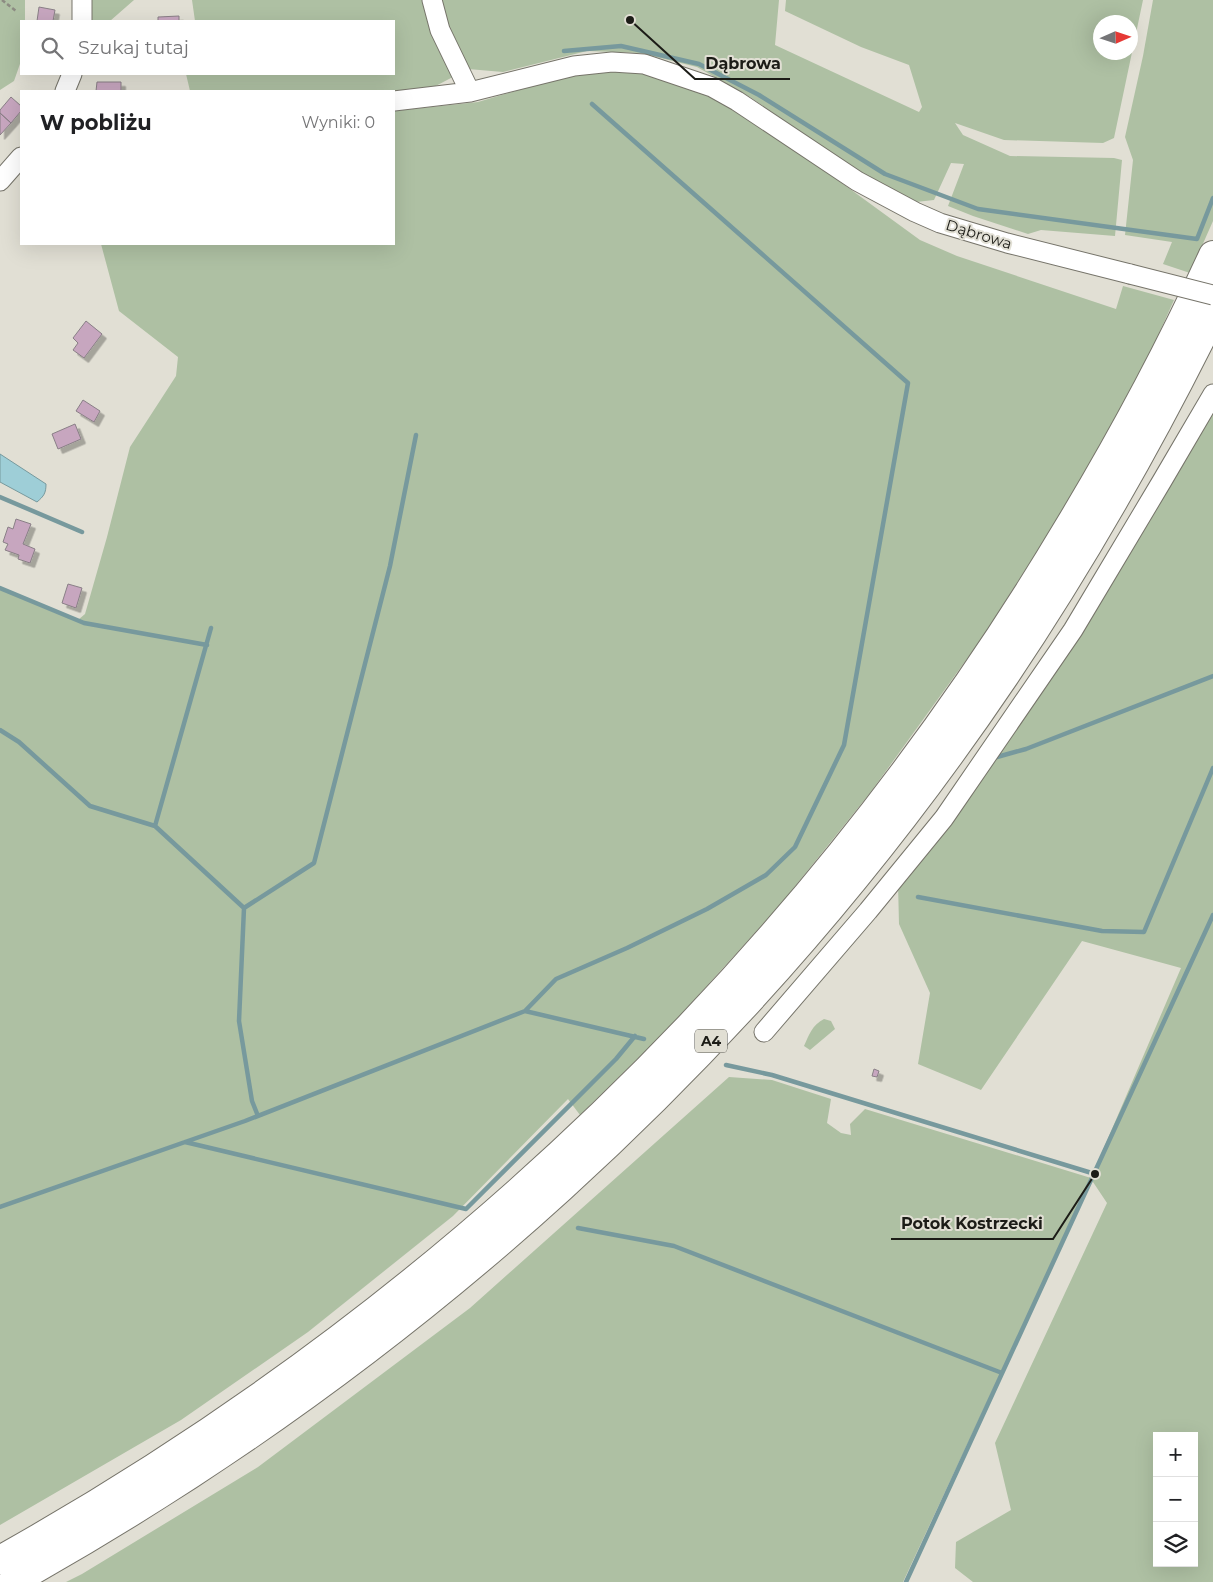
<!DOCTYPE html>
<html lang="pl">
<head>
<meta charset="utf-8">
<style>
	:root { --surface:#fff; --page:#f6f6f6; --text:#202124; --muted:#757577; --line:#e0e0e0 }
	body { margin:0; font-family:Montserrat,sans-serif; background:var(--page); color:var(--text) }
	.controls { position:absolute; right:15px; bottom:15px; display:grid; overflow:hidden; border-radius:0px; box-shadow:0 5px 20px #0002 }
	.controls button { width:45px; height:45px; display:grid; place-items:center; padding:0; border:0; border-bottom:1px solid var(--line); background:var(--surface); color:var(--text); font:25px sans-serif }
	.compass { position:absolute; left:1093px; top:15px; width:45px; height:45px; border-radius:50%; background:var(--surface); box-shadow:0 5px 20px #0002; rotate:87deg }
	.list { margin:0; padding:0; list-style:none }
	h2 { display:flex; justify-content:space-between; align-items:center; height:65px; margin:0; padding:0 20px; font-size:21px }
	h2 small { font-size:16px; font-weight:400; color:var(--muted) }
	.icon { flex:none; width:28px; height:28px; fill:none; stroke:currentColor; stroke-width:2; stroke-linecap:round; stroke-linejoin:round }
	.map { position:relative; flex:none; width:1213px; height:1582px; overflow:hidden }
	.search { position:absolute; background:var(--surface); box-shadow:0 5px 20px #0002; left:20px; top:20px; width:375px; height:55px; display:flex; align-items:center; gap:12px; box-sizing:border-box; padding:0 18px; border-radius:0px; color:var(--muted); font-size:19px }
	.panel { position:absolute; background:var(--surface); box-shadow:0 5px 20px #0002; left:20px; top:90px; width:375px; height:155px; border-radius:0px }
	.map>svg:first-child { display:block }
	.green { fill:#aec0a3; fill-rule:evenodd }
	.water { fill:#9eced7; stroke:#77999d }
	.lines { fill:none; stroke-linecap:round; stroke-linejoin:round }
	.stream { stroke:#77999d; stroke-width:4.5 }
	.building { fill:#c7a6bf; stroke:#897f86; filter:url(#shadow) }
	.minor-casing { stroke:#76746a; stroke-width:21 }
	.highway-casing { stroke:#76746a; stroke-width:30 }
	.path { stroke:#8c8b82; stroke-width:2.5; stroke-dasharray:4 2.5; stroke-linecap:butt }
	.minor { stroke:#fff; stroke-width:19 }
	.highway { stroke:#fff; stroke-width:28 }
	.minor-bridge-casing { stroke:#76746a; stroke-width:21; stroke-linecap:butt }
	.minor-bridge { stroke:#fff; stroke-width:19 }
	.labels { text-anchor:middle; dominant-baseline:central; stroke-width:4; stroke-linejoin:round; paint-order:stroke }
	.shield { fill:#e1dfd4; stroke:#575650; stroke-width:1 }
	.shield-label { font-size:14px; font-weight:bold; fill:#1c1c17 }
	.street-label { font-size:15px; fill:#1c1c17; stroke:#e1dfd4 }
	.leader { fill:none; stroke:#1c1c17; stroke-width:2 }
	.callout-dot { fill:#1c1c17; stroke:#e1dfd4; stroke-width:2 }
	.callout-label { font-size:16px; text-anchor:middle; font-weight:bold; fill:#1c1c17; stroke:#e1dfd4; stroke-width:4; stroke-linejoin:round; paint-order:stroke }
</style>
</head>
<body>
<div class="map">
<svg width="1213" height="1582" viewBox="0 0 1213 1582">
	<defs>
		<filter id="shadow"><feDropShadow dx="4.5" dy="4.5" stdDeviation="0" flood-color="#0004"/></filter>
	</defs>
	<rect width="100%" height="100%" fill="#e1dfd4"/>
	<!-- green -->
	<path class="green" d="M0 0H25V21H21V61L14 81 0 90Z
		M88 0H134L110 21 87 20Z
		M192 0H779L775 45 919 112 922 107 909 65 861 47 785 11 786 0H1143L1114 138 1103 143 1004 140 955 123 963 135 1010 156 1114 158 1122 160 1115 236 1041 230 1028 234 973 216 948 206 964 164 951 163 934 200 916 202 859 172 750 97 697 67 640 53 587 51 503 72 468 69 430 89 394 93V91H190L186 74H394V21H195ZM1100 22H1130V52H1100Z
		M1153 0H1213V221L1190 273 1163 264 1172 242 1125 235 1133 160 1125 137 1143 56Z
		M604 71H633L674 81 711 97 791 146 920 240 957 256 1116 309 1123 286 1174 300 1148 358 1103 441 1048 534 982 638 870 793 780 905 666 1031 580 1115 568 1099 453 1216 308 1332 181 1420 0 1525V588L78 620 85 614 107 537 130 447 176 376 178 357 119 311 101 244H394V111L478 102 570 75Z
		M1213 405V1582H973L955 1568 956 1542 1011 1510 995 1443 1107 1203 1091 1179 903 1582H66L82 1574 258 1467 470 1308 729 1077 772 1080 831 1099 827 1123 841 1133 851 1135 850 1124 865 1109 1091 1178 1181 968 1082 941 981 1090 918 1064 930 993 899 924 898 883ZM1157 1436H1194V1563H1157Z
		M824 1019 831 1021 835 1029 810 1050 804 1046C809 1035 812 1025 824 1019Z"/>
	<!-- water -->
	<path class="water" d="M0 454 46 484C46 493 44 496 37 502L0 482Z"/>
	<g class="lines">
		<!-- stream -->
		<path class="stream" d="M564 51 621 46 699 64 759 95 885 174 978 209 1197 239 1213 198
			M0 497 82 532
			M0 588 84 623 207 645
			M0 730 19 742 90 806 155 826 244 908
			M997 757 1026 749 1213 676
			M155 826 211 628
			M918 897 1102 931 1144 932 1213 768
			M244 908 314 863 390 566 416 435
			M244 908 239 1021 252 1101 258 1116
			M525 1011 644 1039
			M726 1065 772 1075 1095 1174
			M185 1142 466 1209 616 1059 635 1036
			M0 1207 245 1121 525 1011 556 979 627 948 707 909 766 875 795 847 844 745 908 383 592 104
			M578 1228 674 1246 1002 1373
			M906 1582 1213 915"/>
	</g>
	<!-- building -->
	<path class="building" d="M39 7 55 10 53 21H37Z
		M179 16V21H158V17Z
		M97 82H121V91H96Z
		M11 97 21 106V111L11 123 0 113V110Z
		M0 113 11 123 0 135Z
		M86 321 102 334 84 358 73 350 78 343 73 338Z
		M83 400 100 411 94 422 76 411Z
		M75 424 81 439 58 449 52 434Z
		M16 519 31 524 23 544 35 549 30 563 18 559 19 555 5 550 8 544 3 542 8 527 13 529Z
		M68 584 82 588 76 608 62 603Z
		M874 1069 879 1071 877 1077 872 1076Z"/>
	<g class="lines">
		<!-- minor casing -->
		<g class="minor-casing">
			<path id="minor" d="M432 0 440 30 470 92
				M82 21V0
				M65 91 72 74
				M394 101 470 92 574 66 612 62 644 64 712 87 737 101 857 181 915 212 940 223 1007 243 1130 274
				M0 181 21 157
				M764 1032 868 911 944 818 1073 630 1162 481 1213 394"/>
		</g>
		<!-- highway casing -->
		<g class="highway-casing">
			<path id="highway" d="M0 1560C441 1313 809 962 1068 528 1121 440 1170 349 1213 255
				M12 1582C407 1362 751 1052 1004 677 1082 561 1151 440 1213 314"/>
		</g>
		<!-- path -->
		<path class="path" d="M2 0 16 11"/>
		<!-- minor -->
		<use href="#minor" class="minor"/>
		<!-- highway -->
		<use href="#highway" class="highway"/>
		<!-- minor-bridge casing -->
		<g class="minor-bridge-casing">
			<path id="minor-bridge" d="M1130 274 1213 295"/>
		</g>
		<!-- minor-bridge -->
		<use href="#minor-bridge" class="minor-bridge"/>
	</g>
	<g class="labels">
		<!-- shield labels -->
		<rect class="shield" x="695" y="1029.5" width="32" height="23" rx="4"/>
		<g class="shield-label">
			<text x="711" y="1041">A4</text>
		</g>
		<!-- street labels -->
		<g class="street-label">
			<text transform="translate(979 234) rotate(17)">Dąbrowa</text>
		</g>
	</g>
	<!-- callouts -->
	<path class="leader" d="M630 20L695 79H790M1095 1174L1053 1239H891"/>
	<g class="callout-dot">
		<circle cx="630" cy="20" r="5"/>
		<circle cx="1095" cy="1174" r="5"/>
	</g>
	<g class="callout-label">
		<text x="743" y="69">Dąbrowa</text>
		<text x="972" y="1229">Potok Kostrzecki</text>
	</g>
</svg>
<div class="controls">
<button>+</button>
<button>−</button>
<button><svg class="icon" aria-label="layers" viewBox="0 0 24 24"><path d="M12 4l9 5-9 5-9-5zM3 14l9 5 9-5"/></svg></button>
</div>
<svg class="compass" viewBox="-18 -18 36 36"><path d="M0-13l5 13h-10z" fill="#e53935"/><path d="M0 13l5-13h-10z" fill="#757577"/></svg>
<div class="search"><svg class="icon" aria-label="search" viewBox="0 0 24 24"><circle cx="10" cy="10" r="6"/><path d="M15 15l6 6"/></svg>Szukaj tutaj</div>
<section class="panel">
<h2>W pobliżu<small>Wyniki: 0</small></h2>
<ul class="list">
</ul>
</section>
</div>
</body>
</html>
